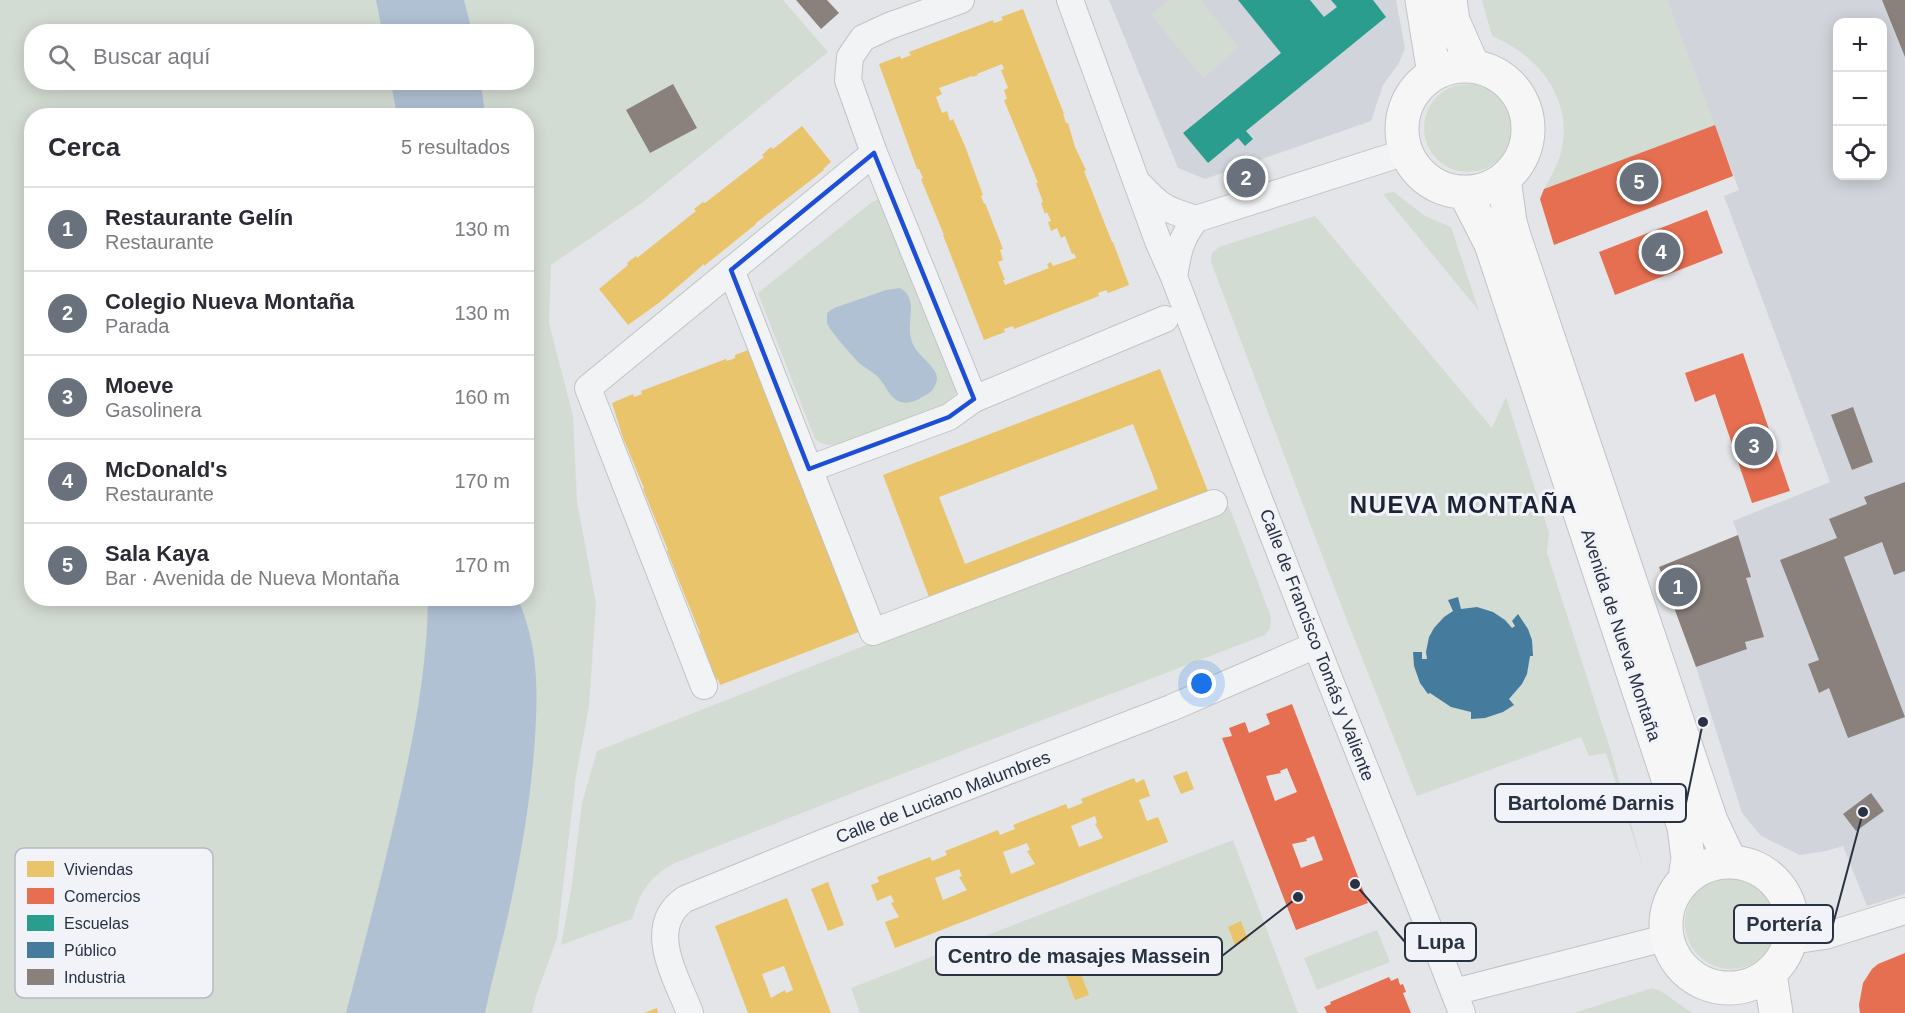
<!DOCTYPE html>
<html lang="es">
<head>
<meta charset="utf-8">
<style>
	:root { --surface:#fff; --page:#f2f2f3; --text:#2b2b33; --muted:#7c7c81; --line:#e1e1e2; --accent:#69717d }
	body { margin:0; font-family:Arial,sans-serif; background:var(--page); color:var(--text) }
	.controls { position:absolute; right:18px; top:18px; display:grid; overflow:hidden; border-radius:12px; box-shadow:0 3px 15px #0003 }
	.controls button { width:54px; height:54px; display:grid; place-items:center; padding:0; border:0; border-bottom:2px solid var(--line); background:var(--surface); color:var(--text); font:30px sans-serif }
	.you { position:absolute; left:1202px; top:684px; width:21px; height:21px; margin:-15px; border:4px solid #fff; border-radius:50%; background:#1a73e8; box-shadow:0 0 0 9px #1a73e833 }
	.badge { display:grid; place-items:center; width:39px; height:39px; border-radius:50%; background:var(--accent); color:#fff; font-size:20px; font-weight:700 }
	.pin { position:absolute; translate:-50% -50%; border:3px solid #fff; box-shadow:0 2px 6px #0006 }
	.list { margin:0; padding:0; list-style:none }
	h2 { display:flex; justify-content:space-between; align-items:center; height:78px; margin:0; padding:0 24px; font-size:26px }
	h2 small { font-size:20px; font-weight:400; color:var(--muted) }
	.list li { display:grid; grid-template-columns:39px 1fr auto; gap:18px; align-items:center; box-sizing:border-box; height:84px; padding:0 24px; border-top:2px solid var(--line) }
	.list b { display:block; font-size:22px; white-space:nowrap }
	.list p { margin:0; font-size:20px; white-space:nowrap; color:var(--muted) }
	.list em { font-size:20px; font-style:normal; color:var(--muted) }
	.icon { flex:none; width:33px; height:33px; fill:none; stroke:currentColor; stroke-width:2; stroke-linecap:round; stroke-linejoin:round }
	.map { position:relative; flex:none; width:1905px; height:1013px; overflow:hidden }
	.search { position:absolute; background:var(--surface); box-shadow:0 3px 15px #0003; left:24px; top:24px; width:510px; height:66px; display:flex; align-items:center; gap:15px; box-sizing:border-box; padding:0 21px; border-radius:24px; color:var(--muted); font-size:22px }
	.panel { position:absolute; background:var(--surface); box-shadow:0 3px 15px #0003; left:24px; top:108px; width:510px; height:498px; border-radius:24px }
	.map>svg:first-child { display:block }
	.built { fill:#d1d5db; fill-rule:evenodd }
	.green { fill:#d3dcd3; fill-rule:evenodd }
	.water { fill:#b0c1d4 }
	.homes { fill:#e9c46a; fill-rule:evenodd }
	.shops { fill:#e76f51; fill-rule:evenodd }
	.schools { fill:#2a9d8f }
	.public { fill:#457b9d }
	.industry { fill:#8a817c }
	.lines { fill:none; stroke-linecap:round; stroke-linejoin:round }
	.street-casing { stroke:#c1c3c6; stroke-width:28 }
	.secondary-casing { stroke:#c1c3c6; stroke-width:35 }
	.street { stroke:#f2f3f5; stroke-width:26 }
	.secondary { stroke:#f6f6f7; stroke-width:33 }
	.marked { fill:none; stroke:#1d4ed8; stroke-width:4.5; stroke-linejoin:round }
	.labels { text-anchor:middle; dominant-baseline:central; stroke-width:6; stroke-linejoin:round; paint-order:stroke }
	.street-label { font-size:18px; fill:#283243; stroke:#f1f3f8 }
	.district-label { font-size:24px; font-weight:bold; letter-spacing:1.5px; fill:#1a2334; stroke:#f1f3f8 }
	.key { fill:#f1f3f8; stroke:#b5b9c2; stroke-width:1.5 }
	.key-label { font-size:16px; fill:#283243 }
	.leader { fill:none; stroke:#283243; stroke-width:2 }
	.callout-dot { fill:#283243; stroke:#f1f3f8; stroke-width:2 }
	.callout { fill:#f1f3f8; stroke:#283243; stroke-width:2 }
	.callout-label { font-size:20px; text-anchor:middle; font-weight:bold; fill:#283243 }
</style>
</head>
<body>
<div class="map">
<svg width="1905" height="1013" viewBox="0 0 1905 1013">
	<rect width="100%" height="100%" fill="#e3e5e8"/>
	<!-- built -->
	<path class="built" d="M1109 0H1396L1405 48 1399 63 1383 85 1371 121 1205 179 1178 168Z
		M1667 0H1905V894L1867 906 1843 846 1826 851 1800 855 1761 836 1742 813 1696 667 1747 648 1715 544 1738 535 1733 521 1830 482 1724 196 1739 190ZM1838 22H1882V176H1838Z"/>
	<!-- green -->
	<path class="green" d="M0 0H783L828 52 643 202 551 265 549 323 573 416 577 502 596 603 589 706 576 776 557 938 536 996 532 1013H0ZM32 32H526V82H32ZM32 116H526V598H32Z
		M1168 0H1200L1239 47 1203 78 1151 15Z
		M1482 0H1667L1715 125 1544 189C1550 178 1556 168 1560 156 1576 102 1540 56 1492 36Z
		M1424 128a44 44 0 1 1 88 0a44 44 0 1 1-88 0Z
		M1394 192 1425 216 1451 227 1479 311 1383 194Z
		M881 198 955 378 956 393 943 407 844 444C832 446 825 446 815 439L758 293 872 202Z
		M1315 216 1492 428 1506 397 1549 533 1547 553 1611 752 1644 870 1606 753 1589 756 1581 737 1417 796 1341 605 1211 262 1212 253 1219 247Z
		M1229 506 1271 617 1270 628 1265 635 855 792 675 863C648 877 641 892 632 919L561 945 571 891 582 803 597 751 866 645Z
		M1233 840 1298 1013H860L851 988Z
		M1685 923a46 46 0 1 1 92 0a46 46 0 1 1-92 0Z
		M1377 930 1390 962 1317 990 1304 958Z
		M1652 988C1667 992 1679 1006 1693 1013H1574Z"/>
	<!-- water -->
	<path class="water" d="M376 0H464L472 31H382Z
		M391 83H481L485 115H397Z
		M900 288C920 299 905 323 912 342 916 355 938 367 937 379 936 387 931 393 924 396 916 401 907 405 898 401 889 397 885 384 878 377 872 371 865 368 859 363 848 351 836 338 827 324V313L834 308 886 290Z
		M428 599H518C540 650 538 697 534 752 530 801 522 849 512 897 504 936 493 974 485 1013H346C363 948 380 884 395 819 412 746 427 674 428 599Z"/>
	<!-- homes -->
	<path class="homes" d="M1023 9 1064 114H1063L1066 123H1068L1075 147 1086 170 1084 171 1112 242H1113L1129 285 1108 293 1106 290 1098 293 1099 296 1014 329 1013 326 1004 329 1005 332 984 340 943 235H944L921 179 923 178 919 169H917L879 64 900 56 901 59 911 55 909 52 993 20 994 23 1003 20 1001 17ZM1002 64 1004 69 1001 70 1008 88 1004 90 1007 99 1004 100 1038 183H1036L1043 202 1041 203 1045 214 1047 212 1051 221 1048 222 1051 231 1057 228 1061 238 1065 236 1072 254 1074 253 1076 258 1053 266 1051 262 1047 264 1049 268 1005 285 1003 280H1005L998 262 1003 260 1000 250 1003 249 985 203 984 204 981 196 983 195 965 146 953 119 950 121 947 111 942 113 936 97 942 94 939 88 972 76 973 77 978 75 977 74Z
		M802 126 831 162 823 169 824 170 756 223V224L704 266V264L660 302 628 325 599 289 628 265 627 263 636 256 637 258 696 211 694 209 703 202 705 203 764 157 762 155 771 147 773 149Z
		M756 347 864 630 720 685 718 679 716 680 699 634 700 633 667 551 668 550 643 489 644 488 623 438 612 403 633 394 634 397 642 394 641 391 726 359 727 361 735 358V355Z
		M1160 369 1211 499 932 605 883 475ZM1133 424 1158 489 965 564 939 497Z
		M1187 771 1194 789 1181 794 1173 776Z
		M1134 778 1136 783 1144 779 1150 796 1139 800 1147 821 1158 817 1168 842 895 948 885 922 899 917 891 903 894 902 891 895 877 901 871 885 879 882 877 877 930 857 932 861 947 855 945 851 998 830 1000 835 1015 829 1013 825 1066 804 1068 809 1083 803 1081 799ZM1095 816 1097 823 1095 824 1103 838 1079 847 1071 826ZM1027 843 1030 850 1027 851 1035 864 1011 874 1003 852ZM959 869 962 876 959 877 967 890 943 900 935 878Z
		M828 882 844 925 828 931 811 889Z
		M787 898 798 927 831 1013H748L715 926ZM784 966 793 990 786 993 785 990 771 998 762 974Z
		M1241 921 1248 940 1235 945 1228 927Z
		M1078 966 1089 995 1075 1000 1064 971Z
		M657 1008 658 1013H644Z"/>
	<!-- shops -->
	<path class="shops" d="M1715 125 1733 176 1554 245 1540 199 1544 189Z
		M1707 210 1723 253 1615 295 1599 252Z
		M1743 353 1790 491 1752 503 1715 394 1695 402 1685 373Z
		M1292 704 1368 903 1296 930 1222 738 1232 736 1229 728 1245 722 1249 733 1270 724 1266 714ZM1287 768 1297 792 1275 801 1266 776 1281 773 1280 771ZM1314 836 1323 860 1301 868 1292 844 1307 841 1306 839Z
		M1905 953V1013H1860L1859 1005 1863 983 1872 969 1878 964Z
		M1389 977 1391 981 1398 978 1400 985 1403 984 1406 992 1403 993 1411 1013H1327L1324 1007 1331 1004 1330 1002Z"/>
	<!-- schools -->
	<path class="schools" d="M1238 0H1310L1324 17 1337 7 1331 0H1373L1386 17 1246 131 1253 139 1245 146 1238 138 1208 163 1183 133 1281 53Z"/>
	<!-- public -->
	<path class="public" d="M1458 597 1461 609 1477 607 1493 612 1505 620 1512 628 1515 626 1512 621 1518 614 1528 629 1532 640 1533 656H1530L1527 674 1522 684 1509 699 1514 705 1503 712 1485 718 1471 719V712L1451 707 1430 693 1428 694 1420 683 1414 666 1413 652H1422V659H1427L1426 652 1429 637 1434 628 1444 617 1453 611 1448 600Z"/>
	<!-- industry -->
	<path class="industry" d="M796 0H827L839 13 821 29Z
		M1882 0H1905V57Z
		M673 84 697 128 650 153 626 110Z
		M1853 407 1873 462 1852 470 1831 415Z
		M1905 482V571L1894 575 1882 542 1844 557 1905 717 1848 738 1829 688 1819 693 1808 664 1819 660 1780 560 1837 538 1829 519 1867 504 1864 497Z
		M1738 535 1751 577 1746 578 1764 637 1745 642 1747 649 1696 667 1659 567Z
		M1871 793 1884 811 1856 831 1843 814Z"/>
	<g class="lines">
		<!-- street casing -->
		<g class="street-casing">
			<path id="street" d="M961 0 889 26 863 38 850 57 848 80 874 153 974 399
				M1070 0 1158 241 1174 277C1230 424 1286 571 1345 718 1384 816 1424 914 1462 1013
				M1141 186C1162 209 1168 210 1196 219
				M731 270 873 632 1214 503
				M1174 277C1178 252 1180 239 1196 219L1406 152
				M809 469 949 417 974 399 1165 319
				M704 686 588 388 874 153
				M1791 941 1825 936 1905 911
				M1454 992 1665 938
				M690 1013C677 978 644 927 685 899L822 843 1171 708 1316 645"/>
		</g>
		<!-- secondary casing -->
		<g class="secondary-casing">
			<path id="secondary" d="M1422 0 1434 74
				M1450 0 1453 21 1473 66
				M1402 129a63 63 0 1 1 126 0a63 63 0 1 1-126 0Z
				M1504 179 1510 222 1514 236 1711 821 1730 861
				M1465 193 1491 244 1684 827 1688 858 1685 878
				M1666 925a63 63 0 1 1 126 0a63 63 0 1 1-126 0Z
				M1770 974 1776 1013"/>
		</g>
		<!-- street -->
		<use href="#street" class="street"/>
		<!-- secondary -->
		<use href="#secondary" class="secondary"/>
	</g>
	<!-- marked area -->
	<path class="marked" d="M874 153 974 399 949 417 809 469 731 270Z"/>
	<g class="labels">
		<!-- street labels -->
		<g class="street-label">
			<text transform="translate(1621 635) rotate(72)">Avenida de Nueva Montaña</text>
			<text transform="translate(1317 645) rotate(69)">Calle de Francisco Tomás y Valiente</text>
			<text transform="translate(943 797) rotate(-21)">Calle de Luciano Malumbres</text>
		</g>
		<!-- district labels -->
		<g class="district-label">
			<text x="1464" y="504">NUEVA MONTAÑA</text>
		</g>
	</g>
	<!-- legend -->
	<rect x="15" y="848" width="198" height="150" rx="9" class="key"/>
	<rect x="27" y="861" width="27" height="16" fill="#e9c46a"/>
	<rect x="27" y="888" width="27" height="16" fill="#e76f51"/>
	<rect x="27" y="915" width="27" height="16" fill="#2a9d8f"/>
	<rect x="27" y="942" width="27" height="16" fill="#457b9d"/>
	<rect x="27" y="969" width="27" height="16" fill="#8a817c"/>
	<g class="key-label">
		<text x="64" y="875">Viviendas</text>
		<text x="64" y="902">Comercios</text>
		<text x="64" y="929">Escuelas</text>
		<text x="64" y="956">Público</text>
		<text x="64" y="983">Industria</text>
	</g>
	<!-- callouts -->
	<path class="leader" d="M1703 722L1686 803M1863 812L1833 924M1355 884L1405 942M1298 897L1222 956"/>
	<g class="callout-dot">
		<circle cx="1703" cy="722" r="6"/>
		<circle cx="1863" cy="812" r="6"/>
		<circle cx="1355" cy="884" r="6"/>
		<circle cx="1298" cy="897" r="6"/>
	</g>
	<g class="callout">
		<rect x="1495" y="784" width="191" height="38" rx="6"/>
		<rect x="1734" y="905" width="99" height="38" rx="6"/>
		<rect x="1405" y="923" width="71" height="38" rx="6"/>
		<rect x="936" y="937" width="286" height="38" rx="6"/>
	</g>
	<g class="callout-label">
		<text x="1591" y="810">Bartolomé Darnis</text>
		<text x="1784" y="931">Portería</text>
		<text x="1441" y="949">Lupa</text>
		<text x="1079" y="963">Centro de masajes Massein</text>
	</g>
</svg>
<div class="controls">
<button>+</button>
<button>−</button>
<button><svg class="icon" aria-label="locate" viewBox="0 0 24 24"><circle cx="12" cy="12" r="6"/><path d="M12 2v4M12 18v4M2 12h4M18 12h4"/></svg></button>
</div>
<div class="you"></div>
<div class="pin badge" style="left:1678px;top:587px">1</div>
<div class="pin badge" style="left:1246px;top:178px">2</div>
<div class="pin badge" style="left:1754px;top:446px">3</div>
<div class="pin badge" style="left:1661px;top:252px">4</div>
<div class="pin badge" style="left:1639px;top:182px">5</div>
<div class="search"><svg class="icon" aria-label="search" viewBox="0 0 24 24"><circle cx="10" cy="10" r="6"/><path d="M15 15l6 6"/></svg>Buscar aquí</div>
<section class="panel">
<h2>Cerca<small>5 resultados</small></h2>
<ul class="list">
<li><span class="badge">1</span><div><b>Restaurante Gelín</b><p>Restaurante</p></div><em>130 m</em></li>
<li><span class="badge">2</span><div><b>Colegio Nueva Montaña</b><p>Parada</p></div><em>130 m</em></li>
<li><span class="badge">3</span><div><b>Moeve</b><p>Gasolinera</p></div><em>160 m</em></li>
<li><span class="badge">4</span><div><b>McDonald's</b><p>Restaurante</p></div><em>170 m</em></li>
<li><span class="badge">5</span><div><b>Sala Kaya</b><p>Bar · Avenida de Nueva Montaña</p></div><em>170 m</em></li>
</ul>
</section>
</div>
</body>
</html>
